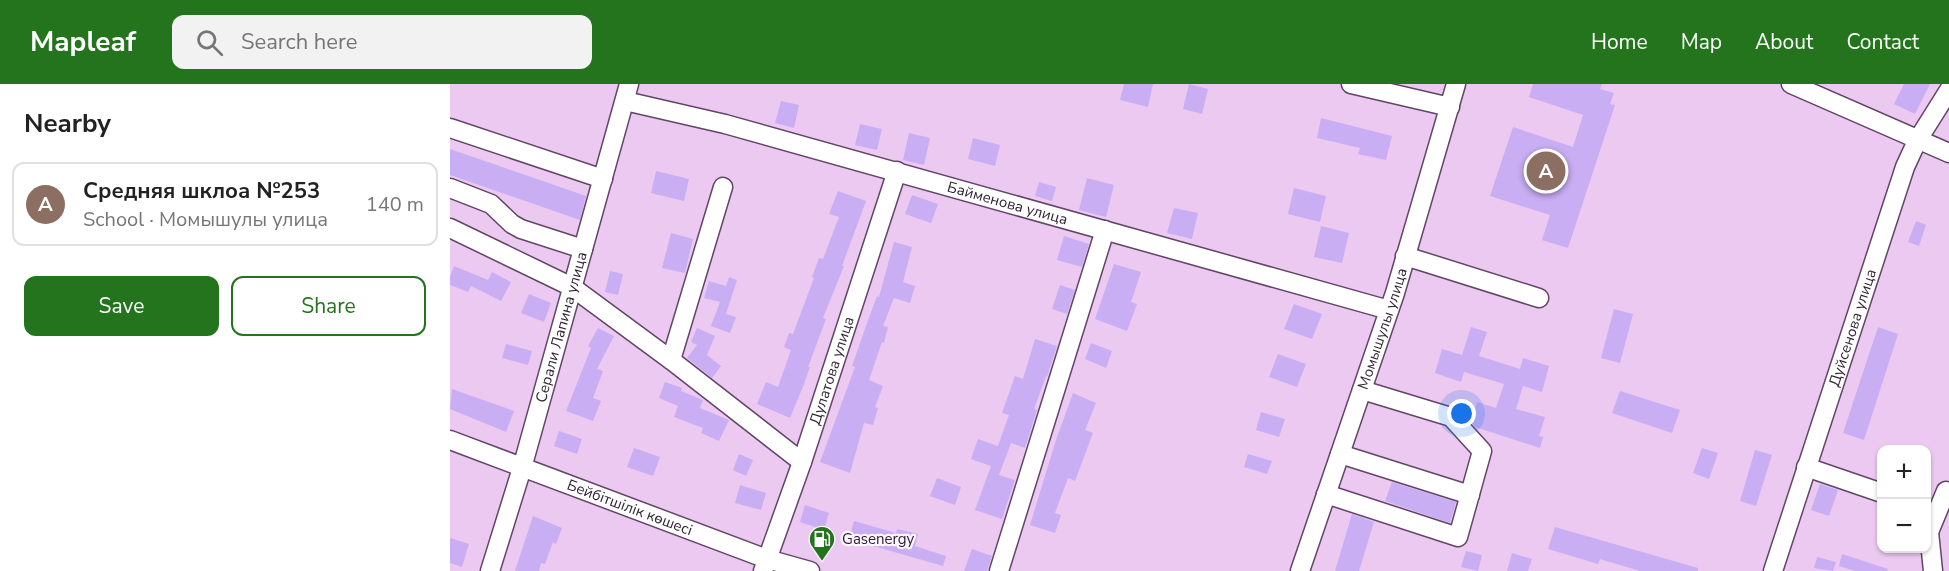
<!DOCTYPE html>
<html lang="en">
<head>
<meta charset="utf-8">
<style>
	:root { --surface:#fff; --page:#f2f2f2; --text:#222; --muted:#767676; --line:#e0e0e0; --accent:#23741c }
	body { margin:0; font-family:"Nunito Sans",sans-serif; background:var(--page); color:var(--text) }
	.controls { position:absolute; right:18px; bottom:18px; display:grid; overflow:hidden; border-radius:12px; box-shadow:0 2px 4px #0004 }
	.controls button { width:54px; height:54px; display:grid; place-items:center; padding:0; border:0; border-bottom:2px solid var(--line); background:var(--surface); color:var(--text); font:30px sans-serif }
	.you { position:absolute; left:1012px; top:330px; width:21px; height:21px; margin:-15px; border:4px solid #fff; border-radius:50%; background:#1a73e8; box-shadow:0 0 0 9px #1a73e833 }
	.badge { display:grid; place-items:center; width:39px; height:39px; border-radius:50%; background:var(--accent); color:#fff; font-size:20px; font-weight:700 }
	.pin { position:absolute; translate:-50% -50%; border:3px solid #fff; box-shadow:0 2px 6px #0006 }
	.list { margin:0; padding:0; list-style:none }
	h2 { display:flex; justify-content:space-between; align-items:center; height:78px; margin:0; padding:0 24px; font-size:26px }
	h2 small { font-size:20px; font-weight:400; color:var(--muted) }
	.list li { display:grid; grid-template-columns:39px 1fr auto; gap:18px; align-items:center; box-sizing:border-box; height:84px; margin:0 12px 12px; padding:0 12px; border:2px solid var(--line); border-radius:12px }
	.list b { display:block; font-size:22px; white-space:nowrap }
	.list p { margin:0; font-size:20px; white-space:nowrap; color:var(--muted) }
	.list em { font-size:20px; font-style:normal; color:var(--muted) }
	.actions { display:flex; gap:12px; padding:18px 24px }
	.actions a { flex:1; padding:14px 0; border:2px solid var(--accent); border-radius:12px; text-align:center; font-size:21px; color:var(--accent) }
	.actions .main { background:var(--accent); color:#fff }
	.icon { flex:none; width:33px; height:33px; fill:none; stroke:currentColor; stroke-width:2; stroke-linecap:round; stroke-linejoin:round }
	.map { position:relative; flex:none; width:1499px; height:487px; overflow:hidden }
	header { display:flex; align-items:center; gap:36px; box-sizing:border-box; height:84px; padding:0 30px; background:var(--accent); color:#fff }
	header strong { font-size:28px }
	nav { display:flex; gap:33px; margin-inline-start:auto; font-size:21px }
	.search { width:420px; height:54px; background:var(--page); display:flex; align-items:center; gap:15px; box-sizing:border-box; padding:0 21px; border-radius:12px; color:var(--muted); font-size:22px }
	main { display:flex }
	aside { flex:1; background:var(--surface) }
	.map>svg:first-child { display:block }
	.building { fill:#c9aef4 }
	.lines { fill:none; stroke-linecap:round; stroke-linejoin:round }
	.minor-casing { stroke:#624467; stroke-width:21 }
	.minor { stroke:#fff; stroke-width:18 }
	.labels { text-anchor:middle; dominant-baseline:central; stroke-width:4.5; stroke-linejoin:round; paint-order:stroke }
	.street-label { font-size:15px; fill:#2c1f2e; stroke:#fcf5fd }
	.poi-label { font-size:15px; fill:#2c1f2e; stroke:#fcf5fd; text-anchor:start }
</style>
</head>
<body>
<header>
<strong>Mapleaf</strong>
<div class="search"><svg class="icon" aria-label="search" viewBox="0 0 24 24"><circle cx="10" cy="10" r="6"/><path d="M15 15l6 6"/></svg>Search here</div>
<nav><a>Home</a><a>Map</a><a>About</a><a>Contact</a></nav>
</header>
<main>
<aside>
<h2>Nearby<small></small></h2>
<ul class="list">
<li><span class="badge" style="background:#8d6e63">A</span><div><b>Средняя шклоа №253</b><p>School · Момышулы улица</p></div><em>140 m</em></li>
</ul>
<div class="actions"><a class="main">Save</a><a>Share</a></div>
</aside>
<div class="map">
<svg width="1499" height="487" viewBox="0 0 1499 487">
	<rect width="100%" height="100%" fill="#ecc9f1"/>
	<!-- building -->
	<path class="building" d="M674 0H703L698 23 670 16Z
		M739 0 758 5 752 30 733 25Z
		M1083 0H1152L1150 5 1164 9 1160 20 1165 21 1118 164 1092 156 1100 131 1040 112 1063 43 1123 63 1133 31 1079 13Z
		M1454 0H1480L1465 30 1444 20Z
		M331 17 349 21 344 44 325 39Z
		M871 34 942 52 936 76 908 70 910 64 867 54Z
		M410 40 432 45 427 66 405 61Z
		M459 49 480 54 474 81 453 76Z
		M523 54 550 61 545 82 518 75Z
		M0 65 136 112 130 136 0 91Z
		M206 87 239 95 234 117 201 109Z
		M637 94 664 101 656 133 629 126Z
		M589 98 606 103 602 117 585 112Z
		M844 104 876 112 870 138 838 130Z
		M388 107 416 117 392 182H394L373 234 376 235 358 283H360L354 300 340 334 307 320 316 298 328 303 341 266 334 263 339 249 343 250 364 194 362 193 369 174 373 175 389 133 379 130Z
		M462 111 488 120 481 139 455 130Z
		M724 124 748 129 742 155 717 149Z
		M1466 137 1476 141 1469 162 1458 158Z
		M871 142 899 149 892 179 864 173Z
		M221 149 243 155 235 189 212 184Z
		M614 152 639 160 632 183 607 176Z
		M444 158 462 163 453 198 465 202 460 219 444 214 433 242 438 243 434 259 432 258 419 296 433 302 425 323 428 324 423 341 414 339 400 389 370 378 405 283 402 282 417 239 427 212 429 213Z
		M664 180 691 188 681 218 687 220 677 247 645 235Z
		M4 182 38 196 42 188 61 198 51 217 21 202 18 208 0 201V193Z
		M160 187 173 190 168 211 155 208Z
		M279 193 287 196 276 230 286 233 280 249 261 242 270 218 254 214 259 197 276 202Z
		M610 201 625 206 617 230 602 225Z
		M79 210 101 219 94 238 71 229Z
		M844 220 872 230 862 255 834 245Z
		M1164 225 1183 230 1170 279 1151 274Z
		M1021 243 1037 248 1029 272 1070 285 1073 274 1099 282 1092 308 1073 302 1066 325 1095 333 1089 352 1093 353 1090 364 1025 343 1021 338 1027 318 1046 324 1054 300 1014 288 1011 298 985 289 992 265 1012 271Z
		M1428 243 1448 250 1414 356 1393 349Z
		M148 244 164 252 147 285 153 287 143 314 151 317 143 337 116 327 141 264 138 262Z
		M247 244 265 252 257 271 271 282 262 294 237 274 247 261 241 258Z
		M585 255 607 262 597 293 596 292 584 325 587 326 575 364 561 359 549 391 565 396 552 435 525 426 541 382 521 375 528 355 548 362 559 331 552 329 565 292 573 295Z
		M641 259 662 267 656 284 635 275Z
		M56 260 82 267 78 281 52 274Z
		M828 270 856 280 847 303 819 293Z
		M215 298 232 304 231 307 253 316 250 324 279 336 269 357 251 349 253 344 224 333 228 322 209 314Z
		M2 305 64 327 56 348 0 325Z
		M1170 307 1230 326 1222 349 1162 329Z
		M623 309 646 319 635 346 643 349 625 397 618 394 605 429 611 431 605 449 580 441 605 359Z
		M811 328 835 335 829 353 806 346Z
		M109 347 132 355 127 370 104 362Z
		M184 364 210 373 203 392 177 383Z
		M1252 364 1268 369 1259 395 1243 389Z
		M1305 366 1322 371 1306 422 1290 417Z
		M289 370 303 376 296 392 283 386Z
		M798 370 822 377 817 390 794 383Z
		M487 394 511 403 505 421 480 412Z
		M942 398 1006 418 1000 439 935 417Z
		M1370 400 1388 406 1379 432 1361 426Z
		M290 401 316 409 311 426 285 419Z
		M355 421 379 429 374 446 350 438Z
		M902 430 924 438 909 487H885Z
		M83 432 112 444 106 460 103 458 95 480 91 479 89 487H65Z
		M404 437 446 449 447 445 468 450 465 462 496 472 493 482 399 455Z
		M1105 443 1248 484V487H1190L1150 475 1148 480 1098 465Z
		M0 454 19 460 12 483 0 479Z
		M522 465 542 472 537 487H514Z
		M1016 467 1032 471 1028 487 1011 483Z
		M1062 469 1082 475 1078 487H1057Z
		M1392 470 1438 485 1437 487H1405L1389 482Z
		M1367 473 1386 478 1383 487 1364 484Z"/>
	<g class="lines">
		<!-- minor casing -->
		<g class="minor-casing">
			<g id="minor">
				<path d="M901 0 1000 23"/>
				<path d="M1341 0 1499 69"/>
				<path id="s1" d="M175 17 275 40 939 226"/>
				<path d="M0 44 153 95"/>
				<path d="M0 104 41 120 62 140 71 145 133 165"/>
				<path d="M0 144 122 203 221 276 352 378"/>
				<path d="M955 172 1089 214"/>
				<path d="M221 276 273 103"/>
				<path id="s2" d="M0 356 317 475 360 487"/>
				<path d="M890 370 1020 411"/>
				<path d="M1356 383 1432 409"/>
				<path d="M876 410 1008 453 1032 367 1001 333 912 306"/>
				<path d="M1476 444 1479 448 1483 487"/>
				<path d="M1479 448 1496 407"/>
				<path id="s3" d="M40 487 72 384 179 0"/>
				<path id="s4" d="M313 487 352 378 447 87"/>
				<path d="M549 487 655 146"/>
				<path id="s5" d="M850 487 945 209 1006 0"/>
				<path id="s6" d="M1323 487 1455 83 1467 57 1499 6"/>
			</g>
		</g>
		<!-- minor -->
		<use href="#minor" class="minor"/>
	</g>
	<!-- icons -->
	<defs>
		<g id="fuel-pin" transform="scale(1.35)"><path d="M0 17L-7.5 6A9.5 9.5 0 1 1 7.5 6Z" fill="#23741c" stroke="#fcf5fd"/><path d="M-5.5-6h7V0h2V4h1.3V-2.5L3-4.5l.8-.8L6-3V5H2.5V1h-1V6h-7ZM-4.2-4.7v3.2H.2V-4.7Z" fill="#fff"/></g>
	</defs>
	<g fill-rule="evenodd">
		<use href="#fuel-pin" x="372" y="455"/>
	</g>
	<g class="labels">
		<!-- street labels -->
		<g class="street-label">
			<text stroke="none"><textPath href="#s1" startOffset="396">Байменова улица</textPath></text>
			<text stroke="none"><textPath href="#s6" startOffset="256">Дуйсенова улица</textPath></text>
			<text stroke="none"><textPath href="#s3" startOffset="254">Серали Лапина улица</textPath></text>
			<text stroke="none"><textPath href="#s5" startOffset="256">Момышулы улица</textPath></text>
			<text stroke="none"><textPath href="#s4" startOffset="212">Дулатова улица</textPath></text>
			<text stroke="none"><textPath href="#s2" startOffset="192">Бейбітшілік көшесі</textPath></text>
		</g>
		<!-- poi labels -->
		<g class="poi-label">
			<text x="392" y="455">Gasenergy</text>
		</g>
	</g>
</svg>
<div class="controls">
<button>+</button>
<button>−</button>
</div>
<div class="you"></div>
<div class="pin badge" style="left:1096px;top:87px;background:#8d6e63">A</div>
</div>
</main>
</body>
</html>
